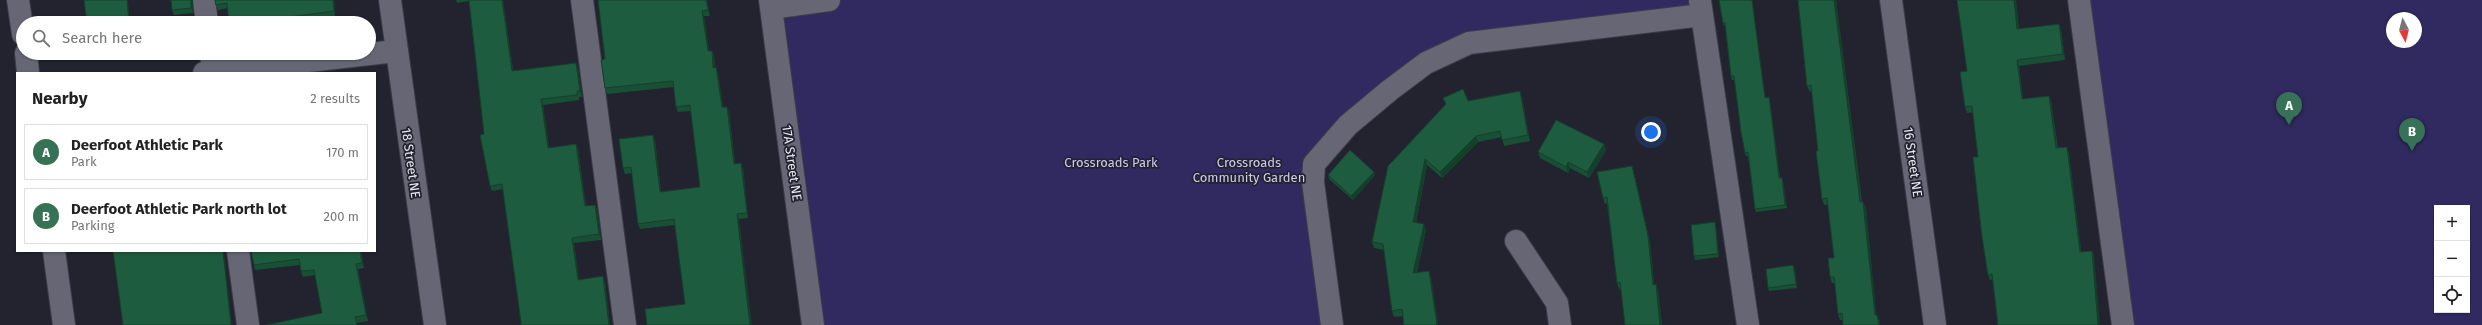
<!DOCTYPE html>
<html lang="en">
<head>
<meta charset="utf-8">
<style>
	:root { --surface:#fff; --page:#f6f6f6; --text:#222; --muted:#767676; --line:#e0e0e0; --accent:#387256 }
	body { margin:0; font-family:"Fira Sans",sans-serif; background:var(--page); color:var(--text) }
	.controls { position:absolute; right:12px; bottom:12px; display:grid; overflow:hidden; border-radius:0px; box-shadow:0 1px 3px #0004 }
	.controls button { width:36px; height:36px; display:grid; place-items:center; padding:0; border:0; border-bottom:1px solid var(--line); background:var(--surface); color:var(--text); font:20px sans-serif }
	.compass { position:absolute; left:2386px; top:12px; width:36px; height:36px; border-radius:50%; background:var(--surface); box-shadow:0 1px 3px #0004; rotate:173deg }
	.you { position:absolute; left:1651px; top:132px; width:14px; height:14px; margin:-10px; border:3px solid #fff; border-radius:50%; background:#1a73e8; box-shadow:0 0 0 6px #1a73e833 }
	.badge { display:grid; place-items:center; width:26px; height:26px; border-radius:50%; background:var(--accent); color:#fff; font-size:13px; font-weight:700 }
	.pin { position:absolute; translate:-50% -33px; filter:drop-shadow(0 1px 2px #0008) }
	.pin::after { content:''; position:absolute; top:21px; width:14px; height:12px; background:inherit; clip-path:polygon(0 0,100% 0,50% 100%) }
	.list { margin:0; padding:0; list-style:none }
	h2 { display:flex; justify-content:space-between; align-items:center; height:52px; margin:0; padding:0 16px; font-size:17px }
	h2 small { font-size:13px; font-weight:400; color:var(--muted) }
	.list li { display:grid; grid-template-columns:26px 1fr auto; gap:12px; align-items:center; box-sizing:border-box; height:56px; margin:0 8px 8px; padding:0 8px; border:1px solid var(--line); border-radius:0px }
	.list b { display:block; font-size:15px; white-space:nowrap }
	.list p { margin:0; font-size:13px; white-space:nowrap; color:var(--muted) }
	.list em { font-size:13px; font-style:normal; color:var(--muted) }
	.icon { flex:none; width:22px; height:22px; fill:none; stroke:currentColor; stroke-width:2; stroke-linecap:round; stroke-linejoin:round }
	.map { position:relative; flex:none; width:2482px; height:325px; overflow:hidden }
	.search { position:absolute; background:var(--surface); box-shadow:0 1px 3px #0004; left:16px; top:16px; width:360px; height:44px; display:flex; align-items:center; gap:10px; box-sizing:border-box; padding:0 14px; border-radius:22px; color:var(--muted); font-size:15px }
	.panel { position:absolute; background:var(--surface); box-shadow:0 1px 3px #0004; left:16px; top:72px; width:360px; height:180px; border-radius:0px }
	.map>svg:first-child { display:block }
	.green { fill:#302a60; fill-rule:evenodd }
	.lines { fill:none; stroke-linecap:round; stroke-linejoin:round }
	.minor-casing { stroke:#3d3d48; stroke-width:24 }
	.minor { stroke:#666675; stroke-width:22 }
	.wall { fill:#194f35 }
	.shaded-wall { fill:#14402b }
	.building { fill:#1d5c3e; stroke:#14402b }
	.labels { text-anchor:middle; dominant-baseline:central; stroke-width:3.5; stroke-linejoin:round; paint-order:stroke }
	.park-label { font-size:13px; fill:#cbcbf2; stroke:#232330 }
	.street-label { font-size:13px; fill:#e9eaf3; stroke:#232330 }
</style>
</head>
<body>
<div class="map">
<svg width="2482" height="325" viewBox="0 0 2482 325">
	<rect width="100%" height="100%" fill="#232330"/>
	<!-- green -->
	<path class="green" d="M829 0H1700L1702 15 1446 52 1314 164 1332 325H813L771 8Z
		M2079 0H2482V325H2123ZM2392 18H2416V42H2392ZM2437 208H2467V310H2437Z"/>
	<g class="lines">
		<!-- minor casing -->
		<g class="minor-casing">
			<path id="minor" d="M18 0 23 34
				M204 0 207 23
				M390 0 435 325
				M582 0 625 325
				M770 0 813 325
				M1891 0 1935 325
				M2079 0 2123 325
				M1700 1 1748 325
				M771 8 829 0
				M26 53 28 73
				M211 53 213 73
				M204 73 396 51
				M1516 241 1557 303 1560 325
				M54 251 64 325
				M238 251 248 325
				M1332 325 1313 182 1314 164 1348 125 1390 90 1426 63 1469 43 1702 15"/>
		</g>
		<!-- minor -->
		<use href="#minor" class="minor"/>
	</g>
	<!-- wall -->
	<path class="wall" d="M171 0H193V13L174 15 172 10Z
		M215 0H334L335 16 284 23H229L228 8 218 10Z
		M456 0H503L513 70 578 68 582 97H579V100L543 105 549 148 576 144 578 149 586 206 595 205 597 210 601 240 574 243 579 280 605 282 610 325H521V322L503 189 492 191 490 186 469 1 457 3Z
		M707 0 710 16H704L709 51H712L714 56 715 68 718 73 723 107 729 112 735 163 743 168 748 218 739 219 685 304 675 225 640 229 638 224 632 173 625 174 623 168 655 140 661 192 700 187 691 111 678 112 676 107 674 87 607 94 605 88V59Z
		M1719 0 1765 97 1770 100 1780 178 1783 181 1787 208 1756 212 1755 209 1748 156H1746L1745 153 1734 80H1732L1731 76 1725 26H1724L1723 23Z
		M1798 0H1836L1862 202H1863L1866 208 1876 315 1880 321 1840 320 1838 314 1835 283H1832L1830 277 1834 258 1828 204 1824 205 1822 199 1818 151 1812 91 1810 92 1807 86Z
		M2016 0 2019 29 2059 24 2061 29 2065 60 2019 66 2023 99 2049 96 2051 101 2058 148 2067 147 2069 153 2081 252 2092 251 2094 256 1990 280 1988 275 1978 157 1973 112 1967 113 1965 107 1967 71Z
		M1522 97 1530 141 1504 146 1502 137 1478 142 1442 178 1427 165 1416 223 1426 230 1417 272 1431 277 1438 325H1404L1403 316 1394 317 1392 311 1384 250 1374 248 1372 242 1446 105 1443 98 1468 101Z
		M1604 144 1606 150 1589 178 1570 168 1568 173 1540 158 1538 152Z
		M1632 166 1634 172 1650 242 1654 284 1658 290 1662 325H1625L1621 288 1619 289 1617 283 1607 203 1605 204 1603 198Z
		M1374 172 1375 175 1353 200 1329 179 1328 175Z
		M1716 226 1719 257 1695 260 1694 256Z
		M251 251H361L364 268 358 269 368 321 356 323 322 313 315 275 303 277 301 271 300 265 255 270 254 265Z
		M1793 265 1795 269 1797 288 1769 291 1768 288Z"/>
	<!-- shaded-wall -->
	<path class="shaded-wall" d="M127 0H128L130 23H129Z
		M191 0H193V13L191 8Z
		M333 0H334L335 16 334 11Z
		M502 0H503L514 76 512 71Z
		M706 0H707L710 16 708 10Z
		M1752 0 1766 101 1765 98Z
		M1834 0H1836L1862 208 1860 202Z
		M2014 0H2016L2019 35 2017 29Z
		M702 11 704 16 710 57 708 51Z
		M2059 24 2061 29 2065 60 2063 54Z
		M712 51 714 56 715 74 713 68Z
		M2017 60 2019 66 2024 105 2022 99Z
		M576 63 578 68 582 97 580 91Z
		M716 67 718 73 724 113 722 107Z
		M1520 91 1522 97 1530 141 1528 135Z
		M2049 96 2051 101 2058 154 2056 148Z
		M1769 97 1770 100 1780 182 1779 178Z
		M541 99 543 105 550 153 548 148Z
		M727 107 729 112 736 169 734 164Z
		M653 135 655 140 662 198 660 192Z
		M1476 136 1478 142 1442 178 1440 172Z
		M576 144 578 149 587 212 585 206Z
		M1604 144 1606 150 1589 178 1587 172Z
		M2067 147 2069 153 2082 257 2080 252Z
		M1425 159 1427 165 1415 228 1413 222Z
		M1568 162 1570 168 1568 173 1566 167Z
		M741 163 743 168 748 218 747 213Z
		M1632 166 1634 172 1650 242 1655 291 1653 285Z
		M1374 172 1375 175 1353 200 1351 196Z
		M1782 178 1783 181 1787 208 1785 205Z
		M1863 202 1866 208 1877 321 1875 315Z
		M595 205 597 210 601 240 599 234Z
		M737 214 739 219 752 325H750Z
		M1715 222 1716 226 1719 257 1718 254Z
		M1424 224 1426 230 1415 278 1413 273Z
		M572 238 574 243 580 286 578 280Z
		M223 251H224L232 325H231Z
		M360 251H361L364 268 362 263Z
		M2092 251 2094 256 2100 325H2098Z
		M356 264 358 269 368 321 366 315Z
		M1793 265 1795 269 1797 288 1796 284Z
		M1429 271 1431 277 1438 325H1437Z
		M603 276 605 282 610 325H609Z
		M1656 284 1658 290 1662 325H1660Z
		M1877 315 1880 321V325H1879Z"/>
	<!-- building -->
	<path class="building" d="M84 0H127L129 23H87Z
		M171 0H191V8L172 10Z
		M215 0H333L334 11 244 23H229L227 3 216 5Z
		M469 0H502L512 71 576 63 580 91H577V95L541 99 548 148 576 144 585 206 595 205 599 234 572 238 578 280 603 276 609 325H521V322L502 184 490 186 480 135 484 134Z
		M598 0H706L708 10 702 11 708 51H712L713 68 716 67 722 107H727L734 164 741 163 747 213 737 214 750 325H647L645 309 685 304 674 219 638 224 631 167 623 168 619 139 653 135 660 192 700 187 690 105 676 107 673 81 605 88 601 60 605 59Z
		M1719 0H1752L1765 98 1769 97 1779 178H1782L1785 205 1755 209 1748 152 1745 153 1741 132 1734 76H1731L1725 23H1723Z
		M1798 0H1834L1860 202H1863L1875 315H1877L1879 325H1843L1842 313 1838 314 1834 277H1830L1828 258H1834L1827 198 1822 199 1816 151H1818L1811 85 1807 86Z
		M1957 0H2014L2017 29 2059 24 2063 54 2017 60 2022 99 2049 96 2056 148 2067 147 2080 252 2092 251 2098 325H1998L1992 274 1988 275 1982 237 1973 157H1978L1972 106 1965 107 1960 72 1967 71Z
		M1463 89 1468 101 1520 91 1528 135 1502 140 1500 131 1476 136 1440 172 1425 159 1413 222 1424 224 1413 273 1429 271 1437 325H1404L1402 309 1392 311 1383 244 1372 242 1388 166 1446 104 1443 98Z
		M1556 120 1604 144 1587 172 1568 162 1566 167 1538 152Z
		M1350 150 1374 172 1351 196 1328 175Z
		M1632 166 1648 236 1653 285 1656 284 1660 325H1625L1620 282 1617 283 1607 197 1603 198 1597 172Z
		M1715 222 1718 254 1694 256 1691 225Z
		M113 251H223L231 325H123Z
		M251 251H360L362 263 356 264 366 315 355 317 357 325H266L322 313 314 270 301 271 299 259 254 265Z
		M1793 265 1796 284 1768 288 1766 269Z"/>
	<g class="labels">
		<!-- park labels -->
		<g class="park-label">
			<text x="1111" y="162">Crossroads Park</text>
			<text x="1249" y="162">Crossroads<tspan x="1249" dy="15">Community Garden</tspan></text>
		</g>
		<!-- street labels -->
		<g class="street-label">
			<text transform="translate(1913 162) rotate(82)">16 Street NE</text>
			<text transform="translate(411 163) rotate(82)">18 Street NE</text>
			<text transform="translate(792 163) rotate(82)">17A Street NE</text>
		</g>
	</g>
</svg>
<div class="controls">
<button>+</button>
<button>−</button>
<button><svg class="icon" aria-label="locate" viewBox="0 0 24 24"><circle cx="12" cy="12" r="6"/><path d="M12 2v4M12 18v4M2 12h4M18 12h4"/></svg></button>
</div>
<svg class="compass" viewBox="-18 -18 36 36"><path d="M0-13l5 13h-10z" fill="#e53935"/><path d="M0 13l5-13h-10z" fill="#767676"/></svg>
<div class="you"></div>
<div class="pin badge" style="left:2289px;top:125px">A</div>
<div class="pin badge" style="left:2412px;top:151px">B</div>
<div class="search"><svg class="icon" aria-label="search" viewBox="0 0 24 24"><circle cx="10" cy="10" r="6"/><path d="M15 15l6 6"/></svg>Search here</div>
<section class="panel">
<h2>Nearby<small>2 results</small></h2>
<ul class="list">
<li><span class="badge">A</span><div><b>Deerfoot Athletic Park</b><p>Park</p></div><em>170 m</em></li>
<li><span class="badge">B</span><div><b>Deerfoot Athletic Park north lot</b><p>Parking</p></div><em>200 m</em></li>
</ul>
</section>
</div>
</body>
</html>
